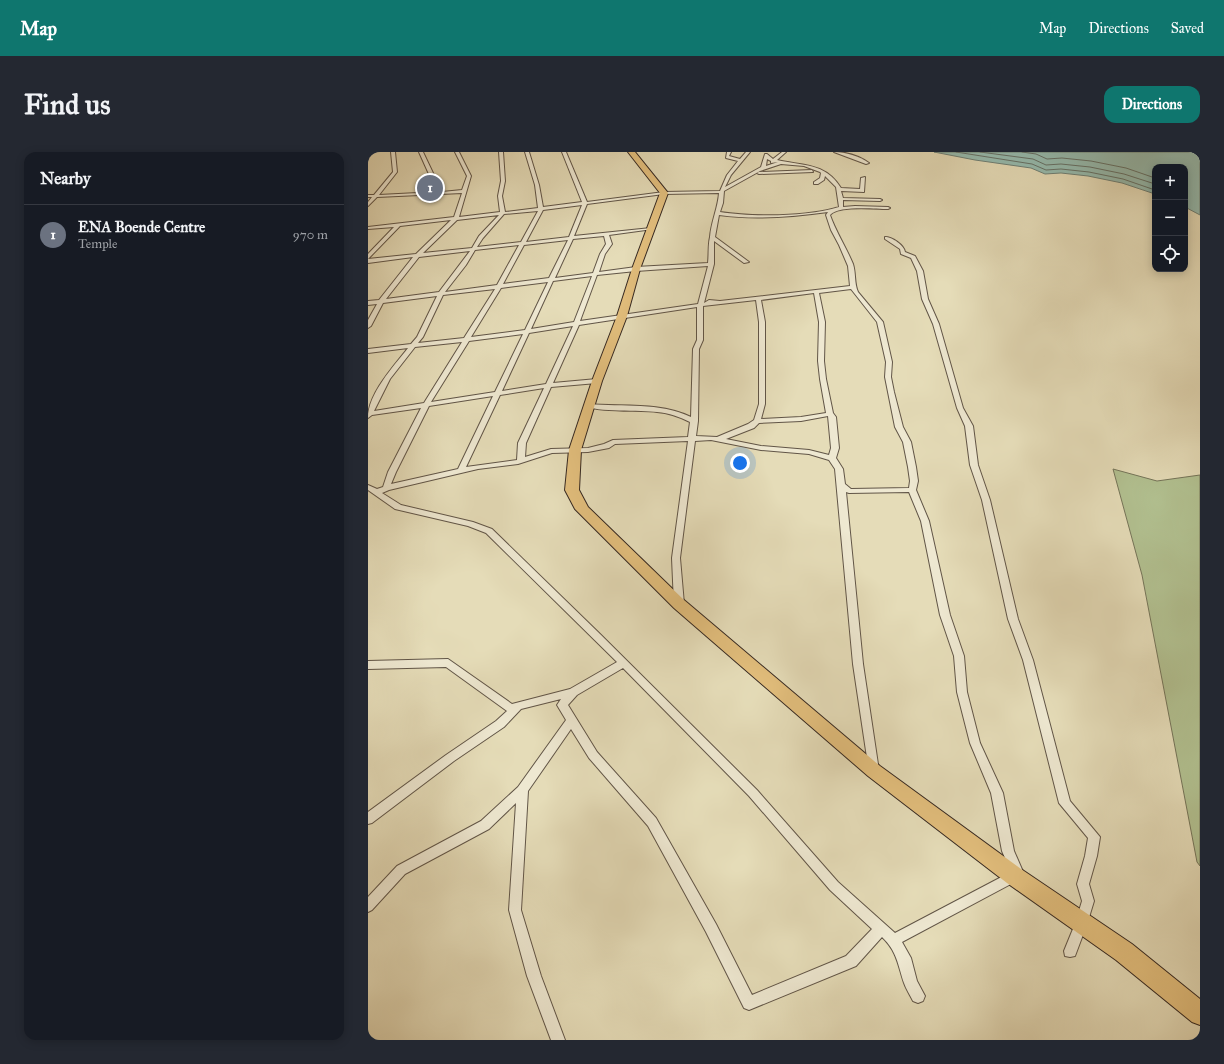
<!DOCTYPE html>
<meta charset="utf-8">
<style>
body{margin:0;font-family:"IM FELL Great Primer",serif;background:#242831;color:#f1f3f6}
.controls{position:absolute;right:12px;top:12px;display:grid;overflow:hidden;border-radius:8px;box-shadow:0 2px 10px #0003}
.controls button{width:36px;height:36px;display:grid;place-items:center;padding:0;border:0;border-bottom:1px solid #363941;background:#171b24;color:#f1f3f6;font:20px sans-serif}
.you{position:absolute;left:372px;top:311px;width:14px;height:14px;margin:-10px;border:3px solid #fff;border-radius:50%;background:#1a73e8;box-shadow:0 0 0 6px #1a73e833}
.badge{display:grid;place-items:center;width:26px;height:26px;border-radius:50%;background:#0f766e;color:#fff;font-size:13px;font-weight:700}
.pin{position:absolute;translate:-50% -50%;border:2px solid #fff;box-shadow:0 1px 4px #0006}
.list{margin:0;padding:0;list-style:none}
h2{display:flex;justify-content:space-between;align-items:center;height:52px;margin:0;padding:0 16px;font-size:17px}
h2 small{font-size:13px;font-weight:400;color:#9ea1a6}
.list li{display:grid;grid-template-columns:26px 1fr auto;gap:12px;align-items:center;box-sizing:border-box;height:60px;padding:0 16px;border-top:1px solid #363941}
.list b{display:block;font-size:15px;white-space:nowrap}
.list p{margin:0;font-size:13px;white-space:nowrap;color:#9ea1a6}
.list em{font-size:13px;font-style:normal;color:#9ea1a6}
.icon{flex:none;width:22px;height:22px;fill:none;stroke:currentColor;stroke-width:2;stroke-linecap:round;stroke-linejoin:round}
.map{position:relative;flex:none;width:832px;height:888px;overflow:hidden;border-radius:12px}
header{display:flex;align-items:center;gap:24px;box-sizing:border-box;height:56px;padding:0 20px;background:#0f766e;color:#fff}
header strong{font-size:19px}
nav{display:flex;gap:22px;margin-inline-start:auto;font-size:14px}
.intro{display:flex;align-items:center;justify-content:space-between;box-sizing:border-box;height:96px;padding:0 24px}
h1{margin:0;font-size:28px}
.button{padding:10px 18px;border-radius:12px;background:#0f766e;color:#fff;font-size:14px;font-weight:700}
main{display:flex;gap:24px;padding:0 24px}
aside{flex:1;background:#171b24;border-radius:12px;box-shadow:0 2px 10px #0003}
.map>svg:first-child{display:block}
</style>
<header>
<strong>Map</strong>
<nav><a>Map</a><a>Directions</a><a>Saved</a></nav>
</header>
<div class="intro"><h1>Find us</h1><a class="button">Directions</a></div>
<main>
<aside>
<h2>Nearby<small></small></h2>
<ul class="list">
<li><span class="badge" style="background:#6b7280">1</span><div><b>ENA Boende Centre</b><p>Temple</p></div><em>970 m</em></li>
</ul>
</aside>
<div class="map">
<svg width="832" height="888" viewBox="0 0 832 888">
<rect width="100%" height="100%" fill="#e5dcb8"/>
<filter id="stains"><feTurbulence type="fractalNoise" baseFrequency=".005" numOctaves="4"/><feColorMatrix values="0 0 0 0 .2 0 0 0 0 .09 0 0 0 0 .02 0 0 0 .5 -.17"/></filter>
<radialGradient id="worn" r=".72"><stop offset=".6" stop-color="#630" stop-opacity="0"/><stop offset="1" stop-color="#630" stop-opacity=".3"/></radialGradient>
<path fill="#b2c191" stroke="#747459" d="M745,317L789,329L832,323V714L829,710L774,423Z"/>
<path fill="#96bcb0" stroke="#6f8177" d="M566,0H832V63L817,55V15H787V42L754,31L720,24L693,21L677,22L663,16L607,8Z"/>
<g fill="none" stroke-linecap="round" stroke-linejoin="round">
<g stroke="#667268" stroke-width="1">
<path d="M588,0L664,12L678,18L693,17L721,20L755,27L787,38"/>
<path d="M612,0L665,7L678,13L693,12L722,15L756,22L787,32"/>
<path d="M654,0L668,2L679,7L694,6L723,9L758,16L787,26"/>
</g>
<g stroke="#615547" stroke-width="2">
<g id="minor">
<path d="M23,0H27L29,20L11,43L69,40L51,0H55L74,40L94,38L99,24L87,0H91L103,24L91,65L132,60L130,44L133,29L131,0H135L137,29L134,44L137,60L170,56L167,33L157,0H161L171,33L175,55L214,50L194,0H198L219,50L296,40L352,39L359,23L370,9L358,6L359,0H363L361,4L372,7L378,0H382L363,23L357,35L393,15L397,2H399L405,7L414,0H418L409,8C434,14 457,10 473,36L492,37L493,26L497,25L496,40L473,39L475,46L512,47L514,48L512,49L475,48V55L487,54L520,55L522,56L520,57C508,57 470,53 462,63C468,80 478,95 485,112C488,121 486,131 490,140L515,170L524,210L523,225L526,240L535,275L543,290L548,315L550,329L548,338L561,369L582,463L596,504L599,540L612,591L635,641L646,699L656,722L654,726L534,790L543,806L549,829L557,844L555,849L550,851L545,849C542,843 538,837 536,831C530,813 529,799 514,785L488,814L381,858L376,856L338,780L280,674L221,606L203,577L160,639L153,758L173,824L197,888H183L159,824L141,758L148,651L121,677L37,722L4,758L0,760V745L29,714L113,669L150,635L198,568L189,553L193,547L153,557L136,575L86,609L4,671L0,672V660L78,603L128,569L139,559L78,515L0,517V509L80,507L144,552L202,537L249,510L118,381L100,374L27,357L0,338V333L9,337L15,335L20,320L53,256L4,263L0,266C0,242 25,215 40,196L0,201V197L43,192L49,185L69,144L15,151L3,174L0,176V168L9,152L0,153V149L11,148L45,105L0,111V107L48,102L83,68L32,74L0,107V102L26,75L0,77V75L86,65L94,41L9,45L0,54V50L4,45H0V43H6L25,20ZM399,7L403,9V11L410,10L398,14ZM413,12L436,14L452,20L453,21L452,26L446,30V32H450L456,28L457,24L468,35L471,55C439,65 384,65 352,60L355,51L356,39L392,19ZM351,41C350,56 343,70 342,85C340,93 341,102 340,111L268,115L231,120L237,102L244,92L241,83L285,77L283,76L206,84L219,52L296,42ZM214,53L201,85L158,90L175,58ZM170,59L153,90L109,95L115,86L136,62ZM460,60L458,63L463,78L471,93L480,114L482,134L352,149L341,148L336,151L346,112V89L376,111L381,110L347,85L351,63C387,68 424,65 460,60ZM131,63L111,84L104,96L55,101L89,68ZM236,84L238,92L232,102L225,121L187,126L205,87ZM200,88L181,126L135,132L156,93ZM151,93L129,133L77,140L98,113L107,98ZM102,99L71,140L18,147L51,105ZM340,114L330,152L212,169L229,123L268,119ZM224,124L206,170L163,177L185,129ZM180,130L157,178L103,185L133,136ZM127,137L96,186L50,191L55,185L75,143ZM483,137L509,170L518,210L517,225L527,275L535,290L540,315L542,329L541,336L483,337L477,332L475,317L468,306L471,296L468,265L465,261L458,227L456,209L457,170L451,141ZM446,141L451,170L450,209L452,227L458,261L433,265L393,267L397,252V170L393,148ZM388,148L391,170V252L386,268L380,272L349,285L328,284L330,269L331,197L335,188V154ZM329,155V188L325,197L323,265C292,250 254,255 221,252L218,254C226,260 275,258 289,260C301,261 312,265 322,270L320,285L245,288L236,292L220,296L183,297L157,305L158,291L183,235L229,231L232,229L229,227L185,231L211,173ZM205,174L178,232L134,239L161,181ZM155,182L127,240L63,250L101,189ZM94,190L56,251L6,259L22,227L47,195ZM176,236L150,291L149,308L98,315L132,243ZM125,244L90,317L23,332L28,320L61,254ZM460,264L463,296L461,303L441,298L393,294L358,287L386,276L391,271L433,269ZM343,288L393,298L441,302L461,308L467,317L485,512L501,619L502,622L506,624L510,622L511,619L495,512L478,340L481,341L541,340L553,369L572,463L586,504L589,540L602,591L623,641L634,699L643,720L527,781L470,730L389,638L232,482L124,377L105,370L33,353L14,341L21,338L110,317L150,312L184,301L220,300L241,296L247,292L320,289L304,406L306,452L311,455L316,452L312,406L327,289ZM255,516L381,644L462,738L504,777L478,804L384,843L348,772L288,666L229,600L200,553L209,543Z"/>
<path d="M466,0C478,0 491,4 501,11L498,12Z"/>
<path d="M444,18L445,20L391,22L389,21L391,20Z"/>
<path d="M517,85C524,85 536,93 537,100L547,104L555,119L560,147L571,172L595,256L605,274L610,313L622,348L650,467L665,508L702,649L732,685L729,704L721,732L726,749L719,772L707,804L702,805L697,804L696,799L707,772L714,749L709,732L717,704L720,686L691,651L655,508L640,467L614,348L602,313L597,274L589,256L565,172L554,147L549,119L543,106L533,102L532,97L517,87Z"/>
</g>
</g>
<g stroke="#352821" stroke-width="2">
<path id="primary" d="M260,0H267L300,41L272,117L259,164L234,229L213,298L211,338L220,355L316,448L512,614L653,717L764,792L832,847V873L824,870L748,808L639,731L500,624L306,456L207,357L197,338L201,298L224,229L249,164L264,117L292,41Z"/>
</g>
<use href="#minor" fill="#eee8d1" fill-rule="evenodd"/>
<use href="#primary" fill="#e2be7c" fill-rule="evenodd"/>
</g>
<rect width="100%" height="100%" filter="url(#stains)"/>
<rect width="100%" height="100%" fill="url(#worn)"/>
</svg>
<div class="controls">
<button>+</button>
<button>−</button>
<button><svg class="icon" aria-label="locate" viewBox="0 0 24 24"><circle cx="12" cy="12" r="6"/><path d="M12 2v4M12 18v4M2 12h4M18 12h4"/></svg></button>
</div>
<div class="you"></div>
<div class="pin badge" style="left:62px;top:36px;background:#6b7280">1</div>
</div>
</main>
